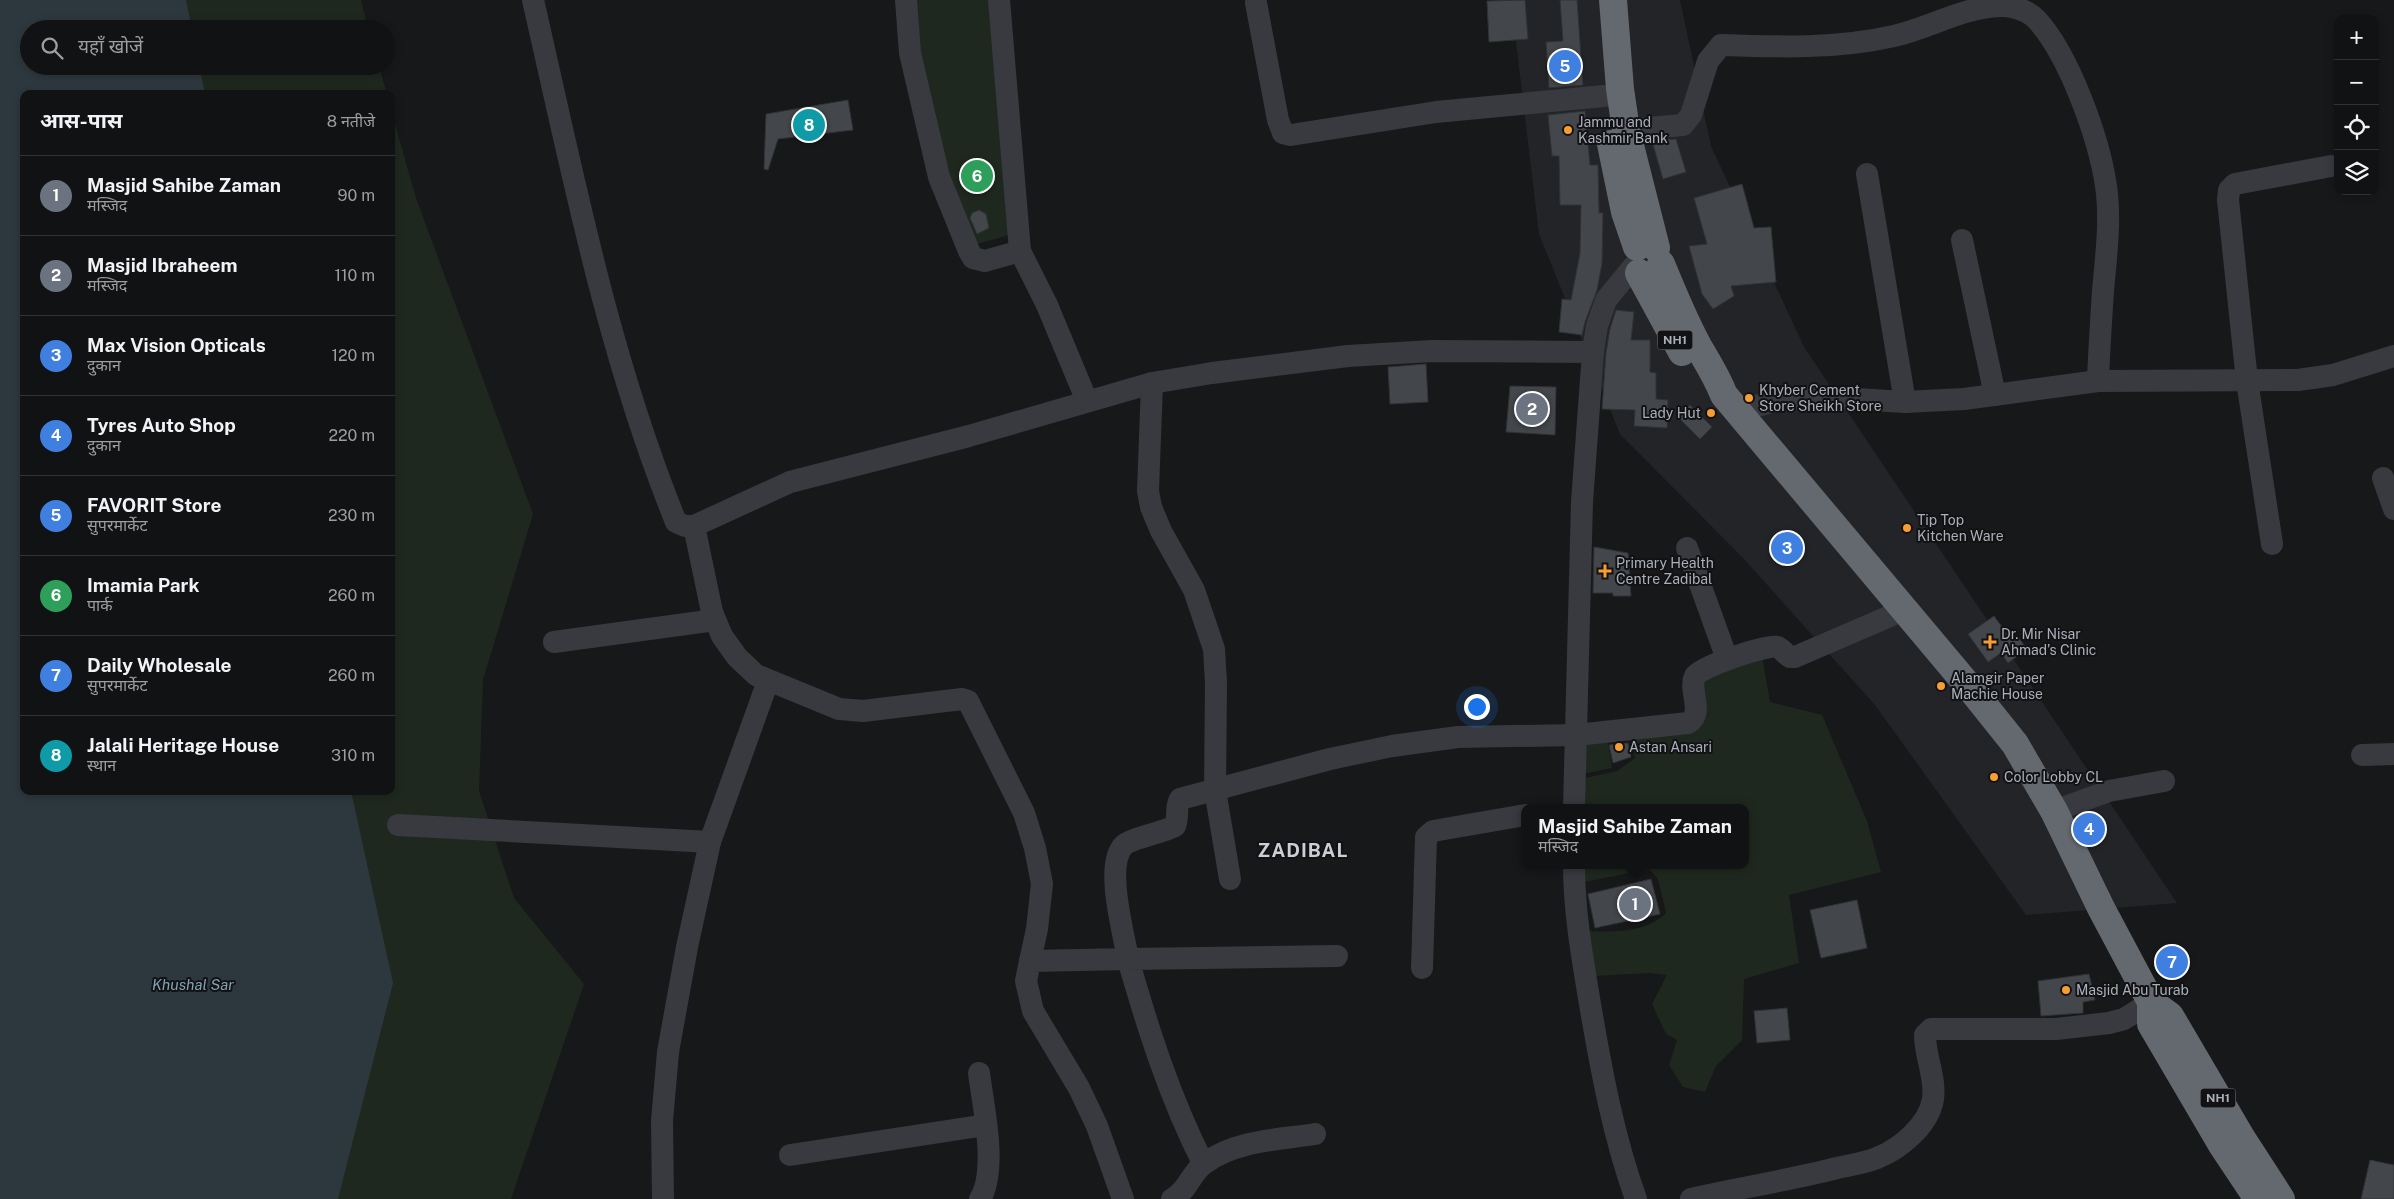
<!DOCTYPE html>
<html lang="hi">
<meta charset="utf-8">
<style>
body{margin:0;font-family:"Public Sans","Noto Sans Devanagari",sans-serif;background:#1a1b1c;color:#f1f3f6}
.controls{position:absolute;right:15px;top:15px;display:grid;overflow:hidden;border-radius:10px;box-shadow:0 2px 8px #0003}
.controls button{width:45px;height:45px;display:grid;place-items:center;padding:0;border:0;border-bottom:1px solid #303233;background:#111213;color:#f1f3f6;font:25px sans-serif}
.you{position:absolute;left:1476px;top:706px;width:18px;height:18px;margin:-12px;border:4px solid #fff;border-radius:50%;background:#1a73e8;box-shadow:0 0 0 8px #1a73e833}
.badge{display:grid;place-items:center;width:32px;height:32px;border-radius:50%;background:#2563eb;color:#fff;font-size:16px;font-weight:700}
.pin{position:absolute;translate:-50% -50%;border:2px solid #fff;box-shadow:0 1px 5px #0006}
.popup{position:absolute;left:1521px;top:804px;width:228px;height:65px;box-sizing:border-box;display:grid;place-content:center;border-radius:10px;background:#111213;filter:drop-shadow(0 1px 4px #0005);font-size:16px;white-space:nowrap;color:#9c9ea0}
.popup b{font-size:19px;color:#f1f3f6}
.popup::after{content:'';position:absolute;left:50%;top:100%;margin-left:-10px;border:10px solid transparent;border-top-color:#111213}
.list{margin:0;padding:0;list-style:none}
h2{display:flex;justify-content:space-between;align-items:center;height:65px;margin:0;padding:0 20px;font-size:21px}
h2 small{font-size:16px;font-weight:400;color:#9c9ea0}
.list li{display:grid;grid-template-columns:32px 1fr auto;gap:15px;align-items:center;box-sizing:border-box;height:80px;padding:0 20px;border-top:1px solid #303233}
.list b{display:block;font-size:19px;white-space:nowrap}
.list p{margin:0;font-size:16px;white-space:nowrap;color:#9c9ea0}
.list em{font-size:16px;font-style:normal;color:#9c9ea0}
.icon{flex:none;width:28px;height:28px;fill:none;stroke:currentColor;stroke-width:2;stroke-linecap:round;stroke-linejoin:round}
.map{position:relative;flex:none;width:2394px;height:1199px;overflow:hidden}
.search{position:absolute;background:#111213;box-shadow:0 2px 8px #0003;left:20px;top:20px;width:375px;height:55px;display:flex;align-items:center;gap:12px;box-sizing:border-box;padding:0 18px;border-radius:28px;color:#9c9ea0;font-size:19px}
.panel{position:absolute;background:#111213;box-shadow:0 2px 8px #0003;left:20px;top:90px;width:375px;height:705px;border-radius:10px}
.map>svg:first-child{display:block}
</style>
<div class="map">
<svg width="2394" height="1199" viewBox="0 0 2394 1199">
<rect width="100%" height="100%" fill="#171819"/>
<path fill="#232427" d="M1511,0H1680L1711,146L1804,347L2177,903L2026,915L1875,705L1744,559L1620,434L1539,234Z"/>
<g fill="#1f281f">
<path d="M0,0H361L368,29H29V66H379L387,94H24V791H391V110L416,198L533,514L483,680L479,791L514,898L584,984L511,1199H0Z"/>
<path d="M910,0H989L1009,235L974,245L930,117Z"/>
<path d="M1762,656L1770,702L1822,715L1867,821L1881,872L1789,895L1799,963L1744,979L1742,1040L1716,1066L1705,1092L1683,1087L1669,1065L1677,1040L1666,1034L1652,1004L1667,975L1650,973L1594,976L1586,931C1614,932 1646,933 1666,913L1658,879L1649,869L1580,883V865H1745V808H1580L1581,779L1617,771L1635,758L1631,734L1686,729L1702,675Z"/>
<path d="M1578,737L1607,738L1612,768L1578,775Z"/>
</g>
<path fill="#2d383e" d="M0,0H186L192,29H29V66H199L205,94H24V791H351L393,983L338,1199H0Z"/>
<g fill="#43464a" stroke="#313236">
<path d="M1525,0L1528,39L1489,42L1487,1Z"/>
<path d="M1560,0H1577L1583,85L1549,88L1546,42L1563,41Z"/>
<path d="M848,100L853,130L778,139L768,170L764,169L766,114Z"/>
<path d="M1585,111L1590,165H1598L1599,213H1603L1602,263L1597,290L1585,322L1582,335L1559,332L1562,299L1571,300L1580,253L1581,205H1560L1559,156H1552L1548,115Z"/>
<path d="M1676,139L1686,172L1663,179L1652,141Z"/>
<path d="M1742,184L1754,228L1771,227L1776,282L1731,286L1734,296L1713,309L1702,294L1689,246L1707,244L1694,198Z"/>
<path d="M979,210L986,214L989,228L977,234L970,218L972,213Z"/>
<path d="M1616,310L1634,312L1631,340H1650V372L1656,373V399L1668,400L1667,428L1634,426L1635,410L1602,409L1606,353L1610,329Z"/>
<path d="M1426,364L1428,402L1390,404L1388,367Z"/>
<path d="M1510,386L1556,387L1555,435L1506,432Z"/>
<path d="M1690,405L1712,427L1700,439L1678,417Z"/>
<path d="M1594,547L1628,553L1631,596H1613V593H1593Z"/>
<path d="M1994,616L2012,641L2018,637L2027,649L2008,663L2001,653L1988,662L1968,634Z"/>
<path d="M1628,743L1631,757L1613,763L1609,745Z"/>
<path d="M1651,879L1660,914L1595,928L1588,894Z"/>
<path d="M1857,900L1867,948L1821,958L1810,910Z"/>
<path d="M2089,974L2095,1000L2083,1002V1013L2041,1016L2038,981Z"/>
<path d="M1787,1008L1790,1040L1757,1043L1754,1011Z"/>
<path d="M2370,1160L2394,1165V1199H2361Z"/>
</g>
<g fill="none" stroke-linecap="round" stroke-linejoin="round">
<g stroke="#383a3f" stroke-width="22">
<path d="M533,0C573,175 608,355 676,522L685,526H694L790,482L969,436L1152,383L1212,373L1348,356L1432,351L1593,352"/>
<path d="M906,0L910,53L939,177L969,251L973,258L985,261L1020,251"/>
<path d="M999,0L1020,251L1047,305L1087,401"/>
<path d="M1256,3L1278,120L1283,133L1291,135L1436,112L1604,96"/>
<path d="M1626,130L1683,125L1691,115L1708,61L1721,45C1779,47 1837,49 1894,36C1930,28 1965,6 2003,6C2014,6 2029,11 2037,20C2069,55 2099,138 2106,186C2111,220 2106,257 2103,291C2101,321 2099,351 2098,381"/>
<path d="M1867,174L1905,402"/>
<path d="M1962,240L1995,395"/>
<path d="M1152,383L1148,491L1151,507L1161,531L1194,590L1214,649L1216,683L1215,790L1230,879"/>
<path d="M1737,411L1775,401L1795,398L1823,397L1905,402L1964,399L2098,381L2298,380L2333,375L2394,356"/>
<path d="M2383,478L2394,509"/>
<path d="M694,526L712,612L722,636L737,657L756,675L839,709L863,711L962,699L968,701L1024,813L1035,848L1042,884L1037,929L1030,961"/>
<path d="M2272,544L2247,381L2228,200L2229,190L2235,184L2331,166"/>
<path d="M1687,548L1727,659"/>
<path d="M554,642L715,620"/>
<path d="M2362,755L2394,754"/>
<path d="M1574,808L1582,502L1593,352L1597,326L1606,300L1633,267"/>
<path d="M2054,811L2109,791L2164,781"/>
<path d="M398,825L710,842"/>
<path d="M1574,865C1574,913 1583,962 1591,1010C1602,1074 1614,1138 1636,1199"/>
<path d="M1422,968L1426,837L1433,831L1525,815"/>
<path d="M979,1073C983,1106 998,1170 980,1199"/>
<path d="M790,1155L986,1125"/>
<path d="M1203,1163C1170,1098 1148,1029 1128,959L1337,956"/>
<path d="M663,1199L662,1121L668,1052L687,947L710,842L768,681"/>
<path d="M1123,1199L1097,1126L1079,1088L1033,1011L1026,981L1030,961L1128,959C1124,934 1104,864 1124,845C1132,838 1162,833 1175,826C1179,817 1175,807 1180,799L1330,759L1392,746L1458,737L1576,735L1688,723C1705,713 1688,691 1695,676C1700,667 1767,644 1778,647C1782,649 1785,654 1790,657H1795L1904,610"/>
<path d="M1172,1199C1188,1191 1191,1172 1205,1163C1237,1140 1278,1140 1315,1134"/>
<path d="M1691,1199C1740,1188 1789,1180 1837,1168C1850,1165 1865,1163 1877,1158C1900,1149 1929,1125 1933,1099C1936,1077 1925,1057 1925,1035L1931,1029H2056L2109,1023L2124,1019L2151,1002"/>
</g>
<g stroke="#646970" stroke-width="28">
<path d="M1613,0L1620,89L1626,130L1656,248"/>
<path d="M1611,144L1625,212L1637,247"/>
<path d="M1661,264C1672,291 1684,320 1698,346C1708,363 1717,377 1724,395L1971,689L2015,744L2054,811L2101,908L2151,1002L2170,1016L2241,1137L2281,1199"/>
<path d="M1639,273L1682,352"/>
<path d="M2151,1002V1024L2222,1145L2258,1199"/>
</g>
</g>
<g fill="#f79d31" stroke="#121214" stroke-width="2">
<circle cx="1568" cy="130" r="5"/>
<circle cx="1749" cy="398" r="5"/>
<circle cx="1711" cy="413" r="5"/>
<circle cx="1907" cy="528" r="5"/>
<path d="M1602.5 563.5h5v5h5v5h-5v5h-5v-5h-5v-5h5z"/>
<path d="M1987.5 634.5h5v5h5v5h-5v5h-5v-5h-5v-5h5z"/>
<circle cx="1941" cy="686" r="5"/>
<circle cx="1619" cy="747" r="5"/>
<circle cx="1994" cy="777" r="5"/>
<circle cx="2066" cy="990" r="5"/>
</g>
<g text-anchor="middle" stroke-width="4" stroke-linejoin="round" paint-order="stroke">
<g fill="#121214" stroke="#7c8188" stroke-width="1">
<rect x="1657.5" y="330.5" width="35" height="19" rx="4"/>
<rect x="2200.5" y="1088.5" width="35" height="19" rx="4"/>
</g>
<g font-size="12" font-weight="bold" fill="#a9b0ba">
<text x="1675" y="344">NH1</text>
<text x="2218" y="1102">NH1</text>
</g>
<g font-size="14" fill="#a9b0ba" stroke="#121214" text-anchor="start">
<text x="1578" y="127">Jammu and<tspan x="1578" dy="16">Kashmir Bank</tspan></text>
<text x="1759" y="395">Khyber Cement<tspan x="1759" dy="16">Store Sheikh Store</tspan></text>
<text x="1701" y="418" text-anchor="end">Lady Hut</text>
<text x="1917" y="525">Tip Top<tspan x="1917" dy="16">Kitchen Ware</tspan></text>
<text x="1616" y="568">Primary Health<tspan x="1616" dy="16">Centre Zadibal</tspan></text>
<text x="2001" y="639">Dr. Mir Nisar<tspan x="2001" dy="16">Ahmad's Clinic</tspan></text>
<text x="1951" y="683">Alamgir Paper<tspan x="1951" dy="16">Machie House</tspan></text>
<text x="1629" y="752">Astan Ansari</text>
<text x="2004" y="782">Color Lobby CL</text>
<text x="2076" y="995">Masjid Abu Turab</text>
</g>
<g font-size="15" font-style="italic" fill="#7fa3b5" stroke="#121214">
<text x="193" y="990">Khushal Sar</text>
</g>
<g font-size="19" font-weight="bold" letter-spacing="1" fill="#cacfd6" stroke="#121214">
<text x="1303" y="857">ZADIBAL</text>
</g>
</g>
</svg>
<div class="controls">
<button>+</button>
<button>−</button>
<button><svg class="icon" aria-label="locate" viewBox="0 0 24 24"><circle cx="12" cy="12" r="6"/><path d="M12 2v4M12 18v4M2 12h4M18 12h4"/></svg></button>
<button><svg class="icon" aria-label="layers" viewBox="0 0 24 24"><path d="M12 4l9 5-9 5-9-5zM3 14l9 5 9-5"/></svg></button>
</div>
<div class="you"></div>
<div class="pin badge" style="left:1635px;top:904px;background:#6b7280">1</div>
<div class="popup"><b>Masjid Sahibe Zaman</b>मस्जिद</div>
<div class="pin badge" style="left:1532px;top:409px;background:#6b7280">2</div>
<div class="pin badge" style="left:1787px;top:548px;background:#3f7fe0">3</div>
<div class="pin badge" style="left:2089px;top:829px;background:#3f7fe0">4</div>
<div class="pin badge" style="left:1565px;top:66px;background:#3f7fe0">5</div>
<div class="pin badge" style="left:977px;top:176px;background:#2e9e5b">6</div>
<div class="pin badge" style="left:2172px;top:962px;background:#3f7fe0">7</div>
<div class="pin badge" style="left:809px;top:125px;background:#0f9aa8">8</div>
<div class="search"><svg class="icon" aria-label="search" viewBox="0 0 24 24"><circle cx="10" cy="10" r="6"/><path d="M15 15l6 6"/></svg>यहाँ खोजें</div>
<section class="panel">
<h2>आस-पास<small>8 नतीजे</small></h2>
<ul class="list">
<li><span class="badge" style="background:#6b7280">1</span><div><b>Masjid Sahibe Zaman</b><p>मस्जिद</p></div><em>90 m</em></li>
<li><span class="badge" style="background:#6b7280">2</span><div><b>Masjid Ibraheem</b><p>मस्जिद</p></div><em>110 m</em></li>
<li><span class="badge" style="background:#3f7fe0">3</span><div><b>Max Vision Opticals</b><p>दुकान</p></div><em>120 m</em></li>
<li><span class="badge" style="background:#3f7fe0">4</span><div><b>Tyres Auto Shop</b><p>दुकान</p></div><em>220 m</em></li>
<li><span class="badge" style="background:#3f7fe0">5</span><div><b>FAVORIT Store</b><p>सुपरमार्केट</p></div><em>230 m</em></li>
<li><span class="badge" style="background:#2e9e5b">6</span><div><b>Imamia Park</b><p>पार्क</p></div><em>260 m</em></li>
<li><span class="badge" style="background:#3f7fe0">7</span><div><b>Daily Wholesale</b><p>सुपरमार्केट</p></div><em>260 m</em></li>
<li><span class="badge" style="background:#0f9aa8">8</span><div><b>Jalali Heritage House</b><p>स्थान</p></div><em>310 m</em></li>
</ul>
</section>
</div>
